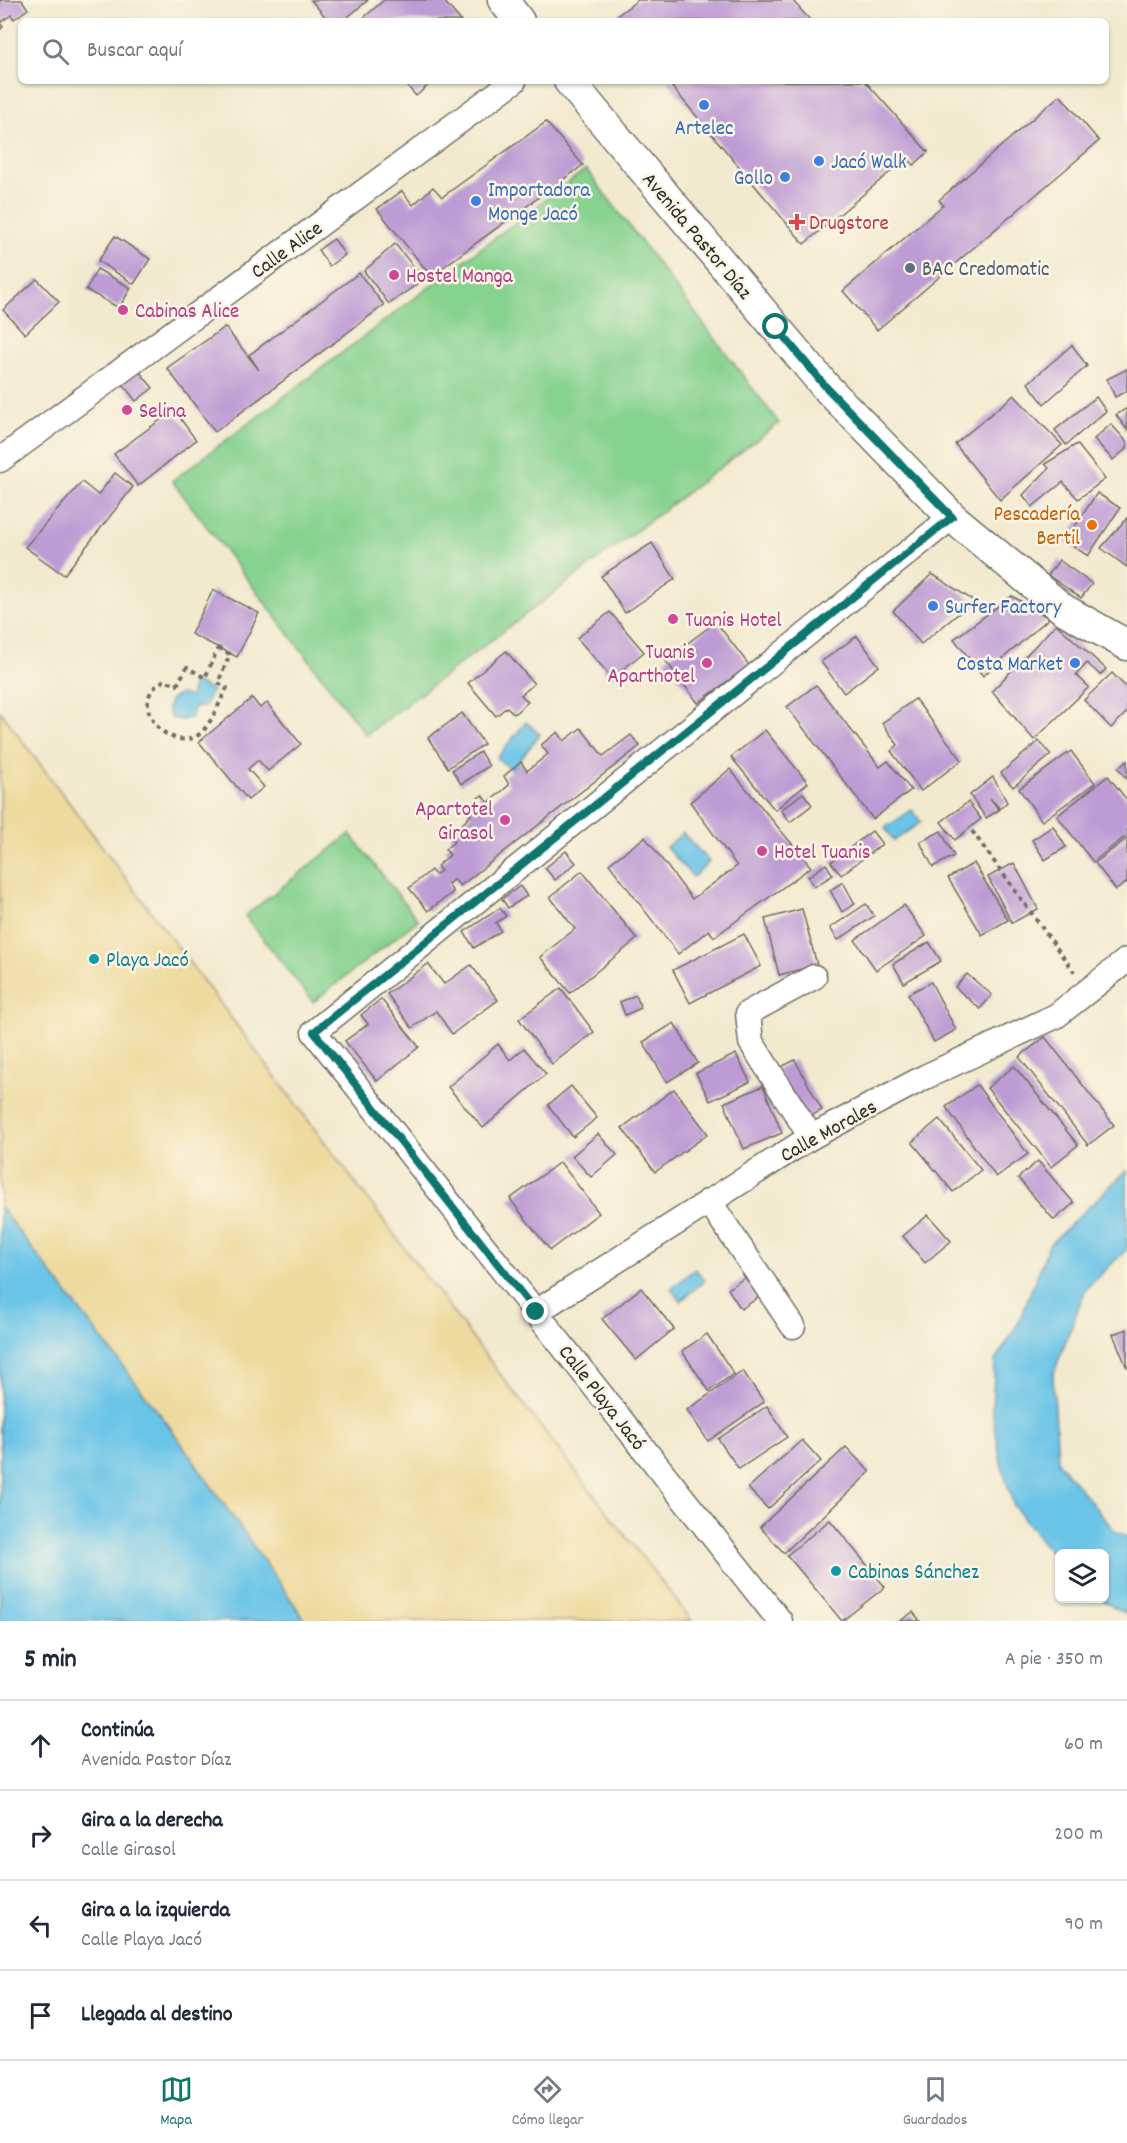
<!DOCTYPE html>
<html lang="es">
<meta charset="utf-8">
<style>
body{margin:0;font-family:Dekko,sans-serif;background:#f6f6f7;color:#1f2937}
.controls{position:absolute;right:18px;bottom:18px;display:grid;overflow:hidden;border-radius:9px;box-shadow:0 2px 4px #0004}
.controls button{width:54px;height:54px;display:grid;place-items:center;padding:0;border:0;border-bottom:2px solid #e0e1e3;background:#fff;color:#1f2937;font:30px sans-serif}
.stop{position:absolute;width:18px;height:18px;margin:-14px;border:4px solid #0f766e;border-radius:50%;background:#fff}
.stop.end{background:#0f766e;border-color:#fff;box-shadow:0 2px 6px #0008}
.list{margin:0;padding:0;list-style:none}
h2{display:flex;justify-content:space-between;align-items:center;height:78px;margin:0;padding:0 24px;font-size:26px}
h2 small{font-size:20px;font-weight:400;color:#747a83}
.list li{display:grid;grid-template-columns:39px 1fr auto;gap:18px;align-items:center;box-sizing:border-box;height:90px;padding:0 24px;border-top:2px solid #e0e1e3}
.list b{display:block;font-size:22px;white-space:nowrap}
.list p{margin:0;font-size:20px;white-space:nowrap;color:#747a83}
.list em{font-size:20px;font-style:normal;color:#747a83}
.icon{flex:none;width:33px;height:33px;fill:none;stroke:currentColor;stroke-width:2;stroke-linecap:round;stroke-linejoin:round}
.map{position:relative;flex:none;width:1127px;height:1621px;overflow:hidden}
.search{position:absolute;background:#fff;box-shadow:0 2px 4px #0004;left:18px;right:18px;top:18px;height:66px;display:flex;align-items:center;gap:15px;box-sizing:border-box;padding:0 21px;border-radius:9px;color:#747a83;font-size:22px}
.sheet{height:438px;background:#fff}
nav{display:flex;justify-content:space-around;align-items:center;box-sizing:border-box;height:84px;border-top:2px solid #e0e1e3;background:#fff;font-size:16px;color:#747a83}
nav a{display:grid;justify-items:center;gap:3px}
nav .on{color:#0f766e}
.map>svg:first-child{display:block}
</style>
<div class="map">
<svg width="1127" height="1621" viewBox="0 0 1127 1621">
<rect width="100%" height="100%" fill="#fcf5e5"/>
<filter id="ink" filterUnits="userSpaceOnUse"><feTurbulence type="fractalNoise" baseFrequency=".0167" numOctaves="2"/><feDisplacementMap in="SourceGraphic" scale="12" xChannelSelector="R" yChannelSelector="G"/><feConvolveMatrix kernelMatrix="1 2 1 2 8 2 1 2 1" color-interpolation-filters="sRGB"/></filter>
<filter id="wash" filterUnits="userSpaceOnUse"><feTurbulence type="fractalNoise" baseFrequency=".008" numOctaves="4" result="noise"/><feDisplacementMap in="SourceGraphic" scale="24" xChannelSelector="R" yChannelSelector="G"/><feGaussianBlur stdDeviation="1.35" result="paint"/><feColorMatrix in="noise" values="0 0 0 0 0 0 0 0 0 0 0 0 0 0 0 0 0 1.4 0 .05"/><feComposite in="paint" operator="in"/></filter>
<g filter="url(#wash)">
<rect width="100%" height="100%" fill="#f2eacf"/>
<g fill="#86d290" stroke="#587e5e" stroke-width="1.5">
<path d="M586,169L779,423L366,735L172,481Z"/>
<path d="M350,834L418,920L313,1002L245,916Z"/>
</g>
<path fill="#eeda9e" stroke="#8c8264" stroke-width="1.5" d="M0,711L482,1351L692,1621H306L169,1426L0,1207Z"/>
<g fill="#6ac4e8" stroke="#4a788a" stroke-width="1.5">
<path d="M194,682L212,690L204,707H194L192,717L182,720L171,718L168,709L170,700L180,694L190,697Z"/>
<path d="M526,722L540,734L512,770L497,758Z"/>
<path d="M912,810L921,822L894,841L885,828Z"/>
<path d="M683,833L709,862L693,877L666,847Z"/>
<path d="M1127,1170V1249L1085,1290L1053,1375L1058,1462L1114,1530L1127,1537V1614L1100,1599L1104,1598V1554H1060L1059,1563L1014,1506L1001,1463L992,1409L995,1361L1018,1324L1049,1245Z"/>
<path d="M0,1207L169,1426L306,1621H0Z"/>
<path d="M695,1269L705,1280L681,1301L671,1289Z"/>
</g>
<g id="blocks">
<g fill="#bd9bd4">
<path d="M0,0H22L28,9L14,19L11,15L0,23L3,27L0,30Z"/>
<path d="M311,0H368L343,21H329Z"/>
<path d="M384,0H443L461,21H360Z"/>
<path d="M638,0H792L811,21H616L614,18Z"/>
<path d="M403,81H433L416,96Z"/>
<path d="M667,81H865L928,152L914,165L907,158L804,244Z"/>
<path d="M1060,95L1099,141L877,330L843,291L943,205L939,200Z"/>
<path d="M546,122L583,165L431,276L377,209L402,191L413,205L433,187L442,197Z"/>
<path d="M115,236L150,259L134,284L98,261Z"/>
<path d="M334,239L345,255L329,266L318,250Z"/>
<path d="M395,244L424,279L389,304L364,271Z"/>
<path d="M97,269L131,288L119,308L86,290Z"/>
<path d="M359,273L384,305L215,432L167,368L225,327L259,370L249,355Z"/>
<path d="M37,279L59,302L25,334L3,310Z"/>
<path d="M1072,345L1087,366L1044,404L1028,383Z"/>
<path d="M1127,369V391L1115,397L1107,379Z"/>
<path d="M138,370L153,388L136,401L122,383Z"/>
<path d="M1014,395L1062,445L1000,500L955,444Z"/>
<path d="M1096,397L1106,411L1066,445L1055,430Z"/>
<path d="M1127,408V430L1116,415Z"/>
<path d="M174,410L196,440L138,486L114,454Z"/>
<path d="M1111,424L1127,442V448L1113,460L1094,439Z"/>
<path d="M1077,444L1105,479L1078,499L1063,482L1032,507L1023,495L1049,468L1045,464Z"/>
<path d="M115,473L133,487L64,575L25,547L82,482L98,495Z"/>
<path d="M1097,493L1120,508L1088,556L1065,541Z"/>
<path d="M1127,518V567L1101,548Z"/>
<path d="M652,543L675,579L625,613L601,576Z"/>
<path d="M1059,560L1092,584L1081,598L1048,575Z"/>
<path d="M932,574L974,601L921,644L893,611Z"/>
<path d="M213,590L259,613L237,657L191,634Z"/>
<path d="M1012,596L1049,618L983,676L954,639Z"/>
<path d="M610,612L644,652L612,678L577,638Z"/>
<path d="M716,622L749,665L698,703L665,660Z"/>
<path d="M1056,624L1106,669L1100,675L1087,663L1076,675L1089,687L1034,740L992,691Z"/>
<path d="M857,636L879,666L844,693L821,662Z"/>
<path d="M506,651L534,684L521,695L528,702L514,714L507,707L496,716L468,683Z"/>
<path d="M1112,673L1127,688V712L1111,728L1084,700Z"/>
<path d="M816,685L880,767L888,761L911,790L873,819L787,707Z"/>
<path d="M252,698L260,708L267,703L301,744L268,771L258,760L248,769L264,787L248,800L199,742Z"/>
<path d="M915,699L962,760L921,791L891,751L898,745L882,723Z"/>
<path d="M462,713L484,744L448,768L428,738Z"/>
<path d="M581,728L603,756L631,735L640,746L460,886L454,879L448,884L453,892L428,911L409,888L431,870L435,875L441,871L437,866L450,855L445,849L454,842L450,837L471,815L465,808L482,795L488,803L509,785L504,776L521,762L527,771L548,754L541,745L558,732L564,741Z"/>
<path d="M765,730L808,783L775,810L731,757Z"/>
<path d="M1039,741L1051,755L1013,787L1001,773Z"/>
<path d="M1071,751L1095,783L1042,821L1019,789Z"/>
<path d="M480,752L489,766L461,784L452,770Z"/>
<path d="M1127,761V779L1118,768Z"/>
<path d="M730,769L811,867L714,937L709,930L678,954L609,864L645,837L692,899L737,866L690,802Z"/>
<path d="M1108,776L1127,800V835L1093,862L1057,816Z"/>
<path d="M993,777L1007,802L1000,809L990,798L999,810L986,818L970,795Z"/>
<path d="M803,793L812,805L790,822L781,810Z"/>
<path d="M968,802L981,819L955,840L941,822Z"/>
<path d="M1053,826L1066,847L1045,860L1032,840Z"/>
<path d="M872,831L882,844L841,875L831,862Z"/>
<path d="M941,831L954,856L933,867L920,842Z"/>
<path d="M1127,838V882L1116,890L1095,863Z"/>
<path d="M566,851L576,863L555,880L545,868Z"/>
<path d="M974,863L1008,920L982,935L948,878Z"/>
<path d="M1014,863L1038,909L1012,923L988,877Z"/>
<path d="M826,864L833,875L814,887L808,877Z"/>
<path d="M582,871L637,939L570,993L540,957L575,929L550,897Z"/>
<path d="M843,882L855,904L842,912L830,890Z"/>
<path d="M520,886L527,896L508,908L502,899Z"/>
<path d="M866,904L874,916L838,940L830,928Z"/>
<path d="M904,905L926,936L876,970L855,940Z"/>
<path d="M500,908L506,916L496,923L501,931L474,948L464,932Z"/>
<path d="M802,909L817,965L779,975L765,919Z"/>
<path d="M744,934L761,966L690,1003L673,970Z"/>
<path d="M929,942L941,961L904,983L893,964Z"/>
<path d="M428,964L444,984L471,965L498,1000L452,1034L436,1011L412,1028L387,994Z"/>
<path d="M967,974L992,995L980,1009L955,987Z"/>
<path d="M931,982L956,1030L934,1042L908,994Z"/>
<path d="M561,988L594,1032L552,1064L519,1019Z"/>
<path d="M636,995L641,1008L625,1015L620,1002Z"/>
<path d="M381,999L419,1047L377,1081L345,1041L368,1024L361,1015Z"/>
<path d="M674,1023L698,1063L667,1082L643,1042Z"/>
<path d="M1045,1037L1114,1125L1088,1145L1019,1057Z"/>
<path d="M498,1044L510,1060L524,1048L546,1074L483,1128L448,1087Z"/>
<path d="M736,1054L750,1082L710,1101L696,1073Z"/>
<path d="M795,1060L822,1110L804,1120L777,1069Z"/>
<path d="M1014,1066L1078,1145L1051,1167L987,1088Z"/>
<path d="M977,1085L1028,1154L996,1177L946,1107Z"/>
<path d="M571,1086L597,1118L573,1137L548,1105Z"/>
<path d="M763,1086L782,1133L744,1149L724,1103Z"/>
<path d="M674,1089L708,1134L655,1172L622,1128Z"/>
<path d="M939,1119L981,1170L953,1192L912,1142Z"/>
<path d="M598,1134L617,1155L591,1177L572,1156Z"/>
<path d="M1038,1161L1074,1203L1054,1220L1018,1178Z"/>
<path d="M560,1162L599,1213L550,1250L510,1199Z"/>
<path d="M928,1215L951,1241L925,1263L903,1236Z"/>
<path d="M746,1277L759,1297L741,1309L728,1289Z"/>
<path d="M641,1288L674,1329L636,1360L602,1319Z"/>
<path d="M1127,1329V1368L1113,1334Z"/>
<path d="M707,1334L734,1374L709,1391L682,1351Z"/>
<path d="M743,1371L764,1402L708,1441L687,1410Z"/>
<path d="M767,1406L787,1437L739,1469L718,1439Z"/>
<path d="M802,1440L821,1461L768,1509L748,1488Z"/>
<path d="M846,1447L870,1472L784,1553L760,1527Z"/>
<path d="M830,1520L885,1587L842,1621L787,1555Z"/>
<path d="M913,1612L920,1621H900Z"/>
</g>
</g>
</g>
<g filter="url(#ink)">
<use href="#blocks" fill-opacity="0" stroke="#716e64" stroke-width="1.5"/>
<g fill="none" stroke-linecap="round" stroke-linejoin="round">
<g stroke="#716e64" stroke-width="27">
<g id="minor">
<path d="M0,460L514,81"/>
<path d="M811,1137L751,1042L748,1013L814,977"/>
<path d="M709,1201L793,1326"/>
<path d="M536,1312L811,1137L925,1077L1056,1016L1127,960"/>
<path d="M780,1621L314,1032L952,517"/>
</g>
</g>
<g stroke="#716e64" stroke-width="33">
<g id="tertiary">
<path d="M503,0L519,21"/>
<path d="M569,81L825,386L952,517L1063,609L1127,645"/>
</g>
</g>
<g stroke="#716e64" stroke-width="4" stroke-dasharray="4.5 4.5" stroke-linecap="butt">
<path d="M218,648L230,654L218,683L227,688C219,702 209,732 193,738C167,747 135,712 153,689C156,686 161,683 164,680L177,685L187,667L205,678Z"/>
<path d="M972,831L1074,972"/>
</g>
<use href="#minor" stroke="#fff" stroke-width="24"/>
<use href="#tertiary" stroke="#fff" stroke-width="30"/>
</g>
</g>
<g fill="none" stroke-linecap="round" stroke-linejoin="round" filter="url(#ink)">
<path stroke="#0f766e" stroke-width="8" d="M536,1312L314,1032L952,517L825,386L776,327"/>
</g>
<g fill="#3f7fe0" stroke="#fcf5e5" stroke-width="2">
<circle cx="704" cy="105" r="6"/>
<circle cx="819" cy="161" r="6"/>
<circle cx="785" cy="177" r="6"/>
<circle cx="476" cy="201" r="6"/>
<circle cx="933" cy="606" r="6"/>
<circle cx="1075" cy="663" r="6"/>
</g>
<path fill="#e0444e" stroke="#fcf5e5" stroke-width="2" d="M794 213h6v6h6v6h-6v6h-6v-6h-6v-6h6z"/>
<circle fill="#5c6f8a" stroke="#fcf5e5" stroke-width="2" cx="910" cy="268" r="6"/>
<g fill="#d1479c" stroke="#fcf5e5" stroke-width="2">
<circle cx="394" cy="275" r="6"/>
<circle cx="123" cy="310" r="6"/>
<circle cx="127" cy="410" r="6"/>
<circle cx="673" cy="619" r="6"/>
<circle cx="707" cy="663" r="6"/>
<circle cx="505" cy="820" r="6"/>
<circle cx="762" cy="851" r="6"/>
</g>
<circle fill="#e8710a" stroke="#fcf5e5" stroke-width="2" cx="1092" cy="525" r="6"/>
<g fill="#0f9aa8" stroke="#fcf5e5" stroke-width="2">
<circle cx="94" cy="959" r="6"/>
<circle cx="836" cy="1571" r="6"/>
</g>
<g text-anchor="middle" stroke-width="5" stroke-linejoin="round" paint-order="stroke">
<g font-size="21" fill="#366cbe" stroke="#fcf5e5" text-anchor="start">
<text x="704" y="134" text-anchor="middle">Artelec</text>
<text x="831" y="168">Jacó Walk</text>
<text x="773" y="184" text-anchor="end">Gollo</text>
<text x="488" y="196">Importadora<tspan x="488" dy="24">Monge Jacó</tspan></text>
<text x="945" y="613">Surfer Factory</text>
<text x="1063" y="670" text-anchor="end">Costa Market</text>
</g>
<g font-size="21" fill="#be3a42" stroke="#fcf5e5" text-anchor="start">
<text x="809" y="229">Drugstore</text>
</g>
<g font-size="21" fill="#2b2b2b" stroke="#fcf5e5">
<text transform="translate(698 235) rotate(50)" y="7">Avenida Pastor Díaz</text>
<text transform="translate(286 249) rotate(-36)" y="7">Calle Alice</text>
<text transform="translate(828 1130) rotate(-29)" y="7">Calle Morales</text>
<text transform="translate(603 1397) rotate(52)" y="7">Calle Playa Jacó</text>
</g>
<g font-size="21" fill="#4e5e75" stroke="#fcf5e5" text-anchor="start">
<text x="922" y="275">BAC Credomatic</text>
</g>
<g font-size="21" fill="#b23c85" stroke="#fcf5e5" text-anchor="start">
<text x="406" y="282">Hostel Manga</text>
<text x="135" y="317">Cabinas Alice</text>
<text x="139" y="417">Selina</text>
<text x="685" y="626">Tuanis Hotel</text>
<text x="695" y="658" text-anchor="end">Tuanis<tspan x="695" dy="24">Aparthotel</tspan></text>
<text x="493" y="815" text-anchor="end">Apartotel<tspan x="493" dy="24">Girasol</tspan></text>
<text x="774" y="858">Hotel Tuanis</text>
</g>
<g font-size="21" fill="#c56008" stroke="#fcf5e5" text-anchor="end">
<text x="1080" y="520">Pescadería<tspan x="1080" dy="24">Bertil</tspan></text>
</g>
<g font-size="21" fill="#0d838f" stroke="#fcf5e5" text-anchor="start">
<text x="106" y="966">Playa Jacó</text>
<text x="848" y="1578">Cabinas Sánchez</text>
</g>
</g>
</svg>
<div class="controls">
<button><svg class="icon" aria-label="layers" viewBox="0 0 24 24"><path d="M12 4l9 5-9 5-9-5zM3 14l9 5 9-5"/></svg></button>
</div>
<div class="stop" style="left:776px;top:327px"></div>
<div class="stop end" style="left:536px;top:1312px"></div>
<div class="search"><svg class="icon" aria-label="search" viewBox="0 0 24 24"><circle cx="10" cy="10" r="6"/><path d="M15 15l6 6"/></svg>Buscar aquí</div>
</div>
<section class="sheet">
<h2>5 min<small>A pie · 350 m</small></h2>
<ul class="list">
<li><svg class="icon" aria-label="ahead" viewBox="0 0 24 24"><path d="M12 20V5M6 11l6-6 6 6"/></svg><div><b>Continúa</b><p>Avenida Pastor Díaz</p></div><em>60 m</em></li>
<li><svg class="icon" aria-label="right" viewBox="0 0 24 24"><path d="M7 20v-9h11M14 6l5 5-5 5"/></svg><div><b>Gira a la derecha</b><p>Calle Girasol</p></div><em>200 m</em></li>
<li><svg class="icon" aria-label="left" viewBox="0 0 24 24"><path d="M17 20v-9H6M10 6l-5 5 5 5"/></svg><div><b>Gira a la izquierda</b><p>Calle Playa Jacó</p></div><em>90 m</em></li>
<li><svg class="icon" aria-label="arrive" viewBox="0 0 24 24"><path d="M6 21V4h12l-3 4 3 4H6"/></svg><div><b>Llegada al destino</b></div></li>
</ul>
</section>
<nav>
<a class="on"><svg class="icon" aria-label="map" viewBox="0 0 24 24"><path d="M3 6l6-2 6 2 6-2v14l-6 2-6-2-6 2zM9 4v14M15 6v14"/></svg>Mapa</a>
<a><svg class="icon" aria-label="directions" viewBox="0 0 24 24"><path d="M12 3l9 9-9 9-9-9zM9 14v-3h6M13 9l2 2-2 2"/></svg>Cómo llegar</a>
<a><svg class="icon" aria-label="saved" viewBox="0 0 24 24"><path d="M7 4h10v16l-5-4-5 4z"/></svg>Guardados</a>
</nav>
